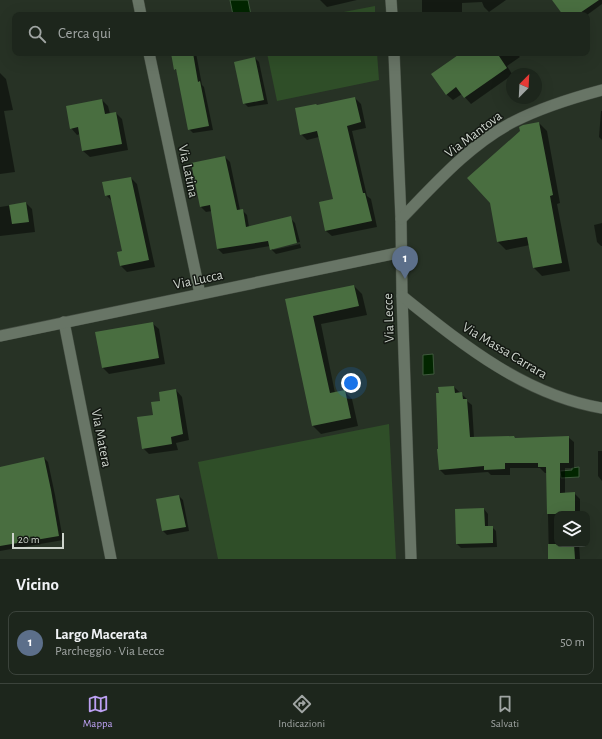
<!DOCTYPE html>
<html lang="it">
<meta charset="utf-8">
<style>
body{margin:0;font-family:"Alegreya Sans",sans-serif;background:#2a3229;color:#f1f3f6}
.controls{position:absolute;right:12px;bottom:12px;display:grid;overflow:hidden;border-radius:8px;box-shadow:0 4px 16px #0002}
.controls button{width:36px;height:36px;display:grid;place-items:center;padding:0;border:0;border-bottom:1px solid #3b433b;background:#1d261c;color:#f1f3f6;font:20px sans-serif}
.compass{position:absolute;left:506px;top:68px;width:36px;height:36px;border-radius:50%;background:#1d261c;box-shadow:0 4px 16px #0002;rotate:24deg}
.scale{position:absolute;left:12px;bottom:10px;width:52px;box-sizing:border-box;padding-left:4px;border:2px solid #cdd4cc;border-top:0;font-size:11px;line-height:14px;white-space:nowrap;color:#cdd4cc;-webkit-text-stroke:3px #131812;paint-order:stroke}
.you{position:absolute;left:351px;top:383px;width:14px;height:14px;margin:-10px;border:3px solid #fff;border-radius:50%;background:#1a73e8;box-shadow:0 0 0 6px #1a73e833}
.badge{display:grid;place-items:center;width:26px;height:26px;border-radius:50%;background:#bca0f2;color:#fff;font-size:13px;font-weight:700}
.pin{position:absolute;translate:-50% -33px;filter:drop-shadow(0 1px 2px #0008)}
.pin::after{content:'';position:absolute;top:21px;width:14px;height:12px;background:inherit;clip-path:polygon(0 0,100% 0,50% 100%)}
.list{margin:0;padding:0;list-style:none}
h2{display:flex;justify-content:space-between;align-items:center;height:52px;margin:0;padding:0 16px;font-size:17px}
h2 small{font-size:13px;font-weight:400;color:#a0a5a3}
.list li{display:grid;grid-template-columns:26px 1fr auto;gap:12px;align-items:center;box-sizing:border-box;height:64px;margin:0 8px 8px;padding:0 8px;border:1px solid #3b433b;border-radius:8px}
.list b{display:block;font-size:15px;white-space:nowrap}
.list p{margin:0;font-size:13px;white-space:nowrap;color:#a0a5a3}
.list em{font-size:13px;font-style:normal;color:#a0a5a3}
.icon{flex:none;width:22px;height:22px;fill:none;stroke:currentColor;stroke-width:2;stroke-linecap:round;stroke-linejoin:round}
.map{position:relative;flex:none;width:602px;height:559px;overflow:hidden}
.search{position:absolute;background:#1d261c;box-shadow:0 4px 16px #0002;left:12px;right:12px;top:12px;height:44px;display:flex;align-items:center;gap:10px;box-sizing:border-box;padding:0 14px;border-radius:8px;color:#a0a5a3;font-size:15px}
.sheet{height:124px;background:#1d261c}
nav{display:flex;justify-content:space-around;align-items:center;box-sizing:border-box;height:56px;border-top:1px solid #3b433b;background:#1d261c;font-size:11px;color:#a0a5a3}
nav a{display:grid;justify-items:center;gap:2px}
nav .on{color:#bca0f2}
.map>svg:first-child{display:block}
</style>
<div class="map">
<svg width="602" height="559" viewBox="0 0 602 559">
<rect width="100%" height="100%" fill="#273225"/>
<g fill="#2f4e28">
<path d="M375,6V15H328Z"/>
<path d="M267,53H377L379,80L277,101Z"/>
<path d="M389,424L396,559H218L198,462Z"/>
</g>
<g fill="#022600" stroke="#3f5a3d">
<path d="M230,0H248L251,15H233Z"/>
<path d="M433,354L434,374L423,375V355Z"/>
<path d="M579,467V477L561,478L560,471L572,470V468Z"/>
</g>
<g fill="#0007">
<path d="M320,0H357L327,7Z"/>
<path d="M422,0H506L489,12L484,7L482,2L462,3V15H422Z"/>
<path d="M558,0H602V4L587,15H564Z"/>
<path d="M172,53H196L202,85L204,87L213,130L193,133L189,129L178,72L175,69Z"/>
<path d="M467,53H516L520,57L507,66L512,74V75L471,104L462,94L453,100L446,94Z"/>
<path d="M255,58L259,62L268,104L248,107L244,103Z"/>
<path d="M0,73L6,79L13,110L4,111L15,172L0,174Z"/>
<path d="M355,98L361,104L366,128L352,131L367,196L371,199L377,227L332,236L326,231L335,200L319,137L307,140L301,134Z"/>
<path d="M102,100L108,106L110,114L116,113L122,119L128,150L90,157L83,151L80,134L77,135L71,128Z"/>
<path d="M601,111H602V140L599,137Z"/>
<path d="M539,123L547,131L560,203L557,204L570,271L542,276L534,268L530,245L506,250L498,242L521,132Z"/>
<path d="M225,157L230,162L240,210H242L247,215L249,227L290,218L295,223L300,242L273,248V250L300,244L301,248L276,254L271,249L270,246L223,254L218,249L212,211L206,212L201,207Z"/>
<path d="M131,178L137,184L155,267L127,272L121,266L118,253L123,252L112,201L106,195Z"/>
<path d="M26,203L32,209L35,232L0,236V207Z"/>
<path d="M602,223V246H601L597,242L594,225Z"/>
<path d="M354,286L362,294L367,315L321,324L335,393L344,391L352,399L358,426L321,434L313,426L286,300Z"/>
<path d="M152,323L159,329L165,364L109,374L102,367Z"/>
<path d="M454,387L467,399V401L472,405L474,438L515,439L568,437L574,442V468H565V494L574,493L580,499V514H557V544H579L580,559H549L547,473H545L540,468H510V475H491L488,472L445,475L439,469Z"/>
<path d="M176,390L182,397L189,440L176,443L178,450L149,454L143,448L162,401Z"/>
<path d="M598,451H602V481L598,476Z"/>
<path d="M44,458L48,462L55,495L63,540L0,551V469Z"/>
<path d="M179,496L183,500L189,531L167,535L163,531Z"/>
<path d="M484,509L488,514V527H492L496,531L497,547L461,548L457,544L456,510Z"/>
</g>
<g fill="#496e40">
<path d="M552,0H599L577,15H563Z"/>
<path d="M171,53H193L198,82L200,81L209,126L188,130L176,69L174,70Z"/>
<path d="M461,53H497L507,68L464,98L456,87L446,95L431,74Z"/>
<path d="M255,57L264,100L243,104L234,62Z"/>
<path d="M355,97L361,122L347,126L363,193H365L372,221L325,231L319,202L333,199L317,131L300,135L295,108L316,104L317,105Z"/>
<path d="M102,99L105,114L116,112L122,144L82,151L78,127L70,129L66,106Z"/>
<path d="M539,122L553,195L550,196L562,263L533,268L527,237L497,242L490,203L467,178L520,131L519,127L523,125Z"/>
<path d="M225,156L237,210L243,209L246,227L291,216L297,243L270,250L268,241L217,249L210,205L200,207L191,163Z"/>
<path d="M131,177L149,260L120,266L117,252L122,251L110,195L105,196L102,182Z"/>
<path d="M26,202L29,222L12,224L9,205Z"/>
<path d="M354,285L359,306L313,316L330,393L345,390L351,418L312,426L285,299Z"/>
<path d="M153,322L159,358L102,368L95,332Z"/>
<path d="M454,386L455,393L462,392L463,399H467L470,437L514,436L515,438L569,436V463H560V493L575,492V514H547L546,467H538V463H505V469L484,470V466L439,470L437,449H438L436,393H439L438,387Z"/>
<path d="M176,389L183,434L171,437L172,444L142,449L137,417L153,415L151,402L160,401L159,392Z"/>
<path d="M44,457L51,490L59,536L0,546V467Z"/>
<path d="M179,495L186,527L162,531L156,499Z"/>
<path d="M484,508L485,526H493V543L456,544L455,509Z"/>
<path d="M548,544H574L575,559H548Z"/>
</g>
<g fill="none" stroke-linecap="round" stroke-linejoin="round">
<g stroke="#454e43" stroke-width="12">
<g id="minor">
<path d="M138,0L141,15"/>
<path d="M391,0L392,15"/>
<path d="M149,53L200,294"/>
<path d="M394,53L401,219L402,296L411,559"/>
<path d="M401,219C435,184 469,145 513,122C542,107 572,98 602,90"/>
<path d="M402,296C462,344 524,395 602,408"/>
<path d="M64,322L111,559"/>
<path d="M0,336L402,252"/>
</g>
</g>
<use href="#minor" stroke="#687566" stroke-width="11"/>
</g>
<g text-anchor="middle" stroke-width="3" stroke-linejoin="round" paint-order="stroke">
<g font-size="14" fill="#cdd4cc" stroke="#131812">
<text transform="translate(473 134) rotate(-37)" y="5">Via Mantova</text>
<text transform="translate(189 171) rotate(78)" y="5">Via Latina</text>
<text transform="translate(198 279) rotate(-12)" y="5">Via Lucca</text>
<text transform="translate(388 318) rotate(-92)" y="5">Via Lecce</text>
<text transform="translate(505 350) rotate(31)" y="5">Via Massa Carrara</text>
<text transform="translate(102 438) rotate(79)" y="5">Via Matera</text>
</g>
</g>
</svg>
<div class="controls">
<button><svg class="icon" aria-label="layers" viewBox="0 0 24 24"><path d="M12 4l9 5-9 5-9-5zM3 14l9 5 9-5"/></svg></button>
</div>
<svg class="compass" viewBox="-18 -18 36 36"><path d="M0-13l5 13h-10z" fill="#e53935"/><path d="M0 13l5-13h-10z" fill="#a0a5a3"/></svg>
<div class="scale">20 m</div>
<div class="you"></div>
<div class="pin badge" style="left:405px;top:279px;background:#5c6f8a">1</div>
<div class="search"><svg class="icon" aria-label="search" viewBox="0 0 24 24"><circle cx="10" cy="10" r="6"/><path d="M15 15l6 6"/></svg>Cerca qui</div>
</div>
<section class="sheet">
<h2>Vicino<small></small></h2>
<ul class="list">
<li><span class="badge" style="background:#5c6f8a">1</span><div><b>Largo Macerata</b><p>Parcheggio · Via Lecce</p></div><em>50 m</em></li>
</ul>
</section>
<nav>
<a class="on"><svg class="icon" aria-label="map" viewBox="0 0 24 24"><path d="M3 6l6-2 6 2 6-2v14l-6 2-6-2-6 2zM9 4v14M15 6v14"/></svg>Mappa</a>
<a><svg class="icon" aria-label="directions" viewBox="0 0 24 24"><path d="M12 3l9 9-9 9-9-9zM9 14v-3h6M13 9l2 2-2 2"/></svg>Indicazioni</a>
<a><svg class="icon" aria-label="saved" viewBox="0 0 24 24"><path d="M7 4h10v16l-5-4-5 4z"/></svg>Salvati</a>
</nav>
